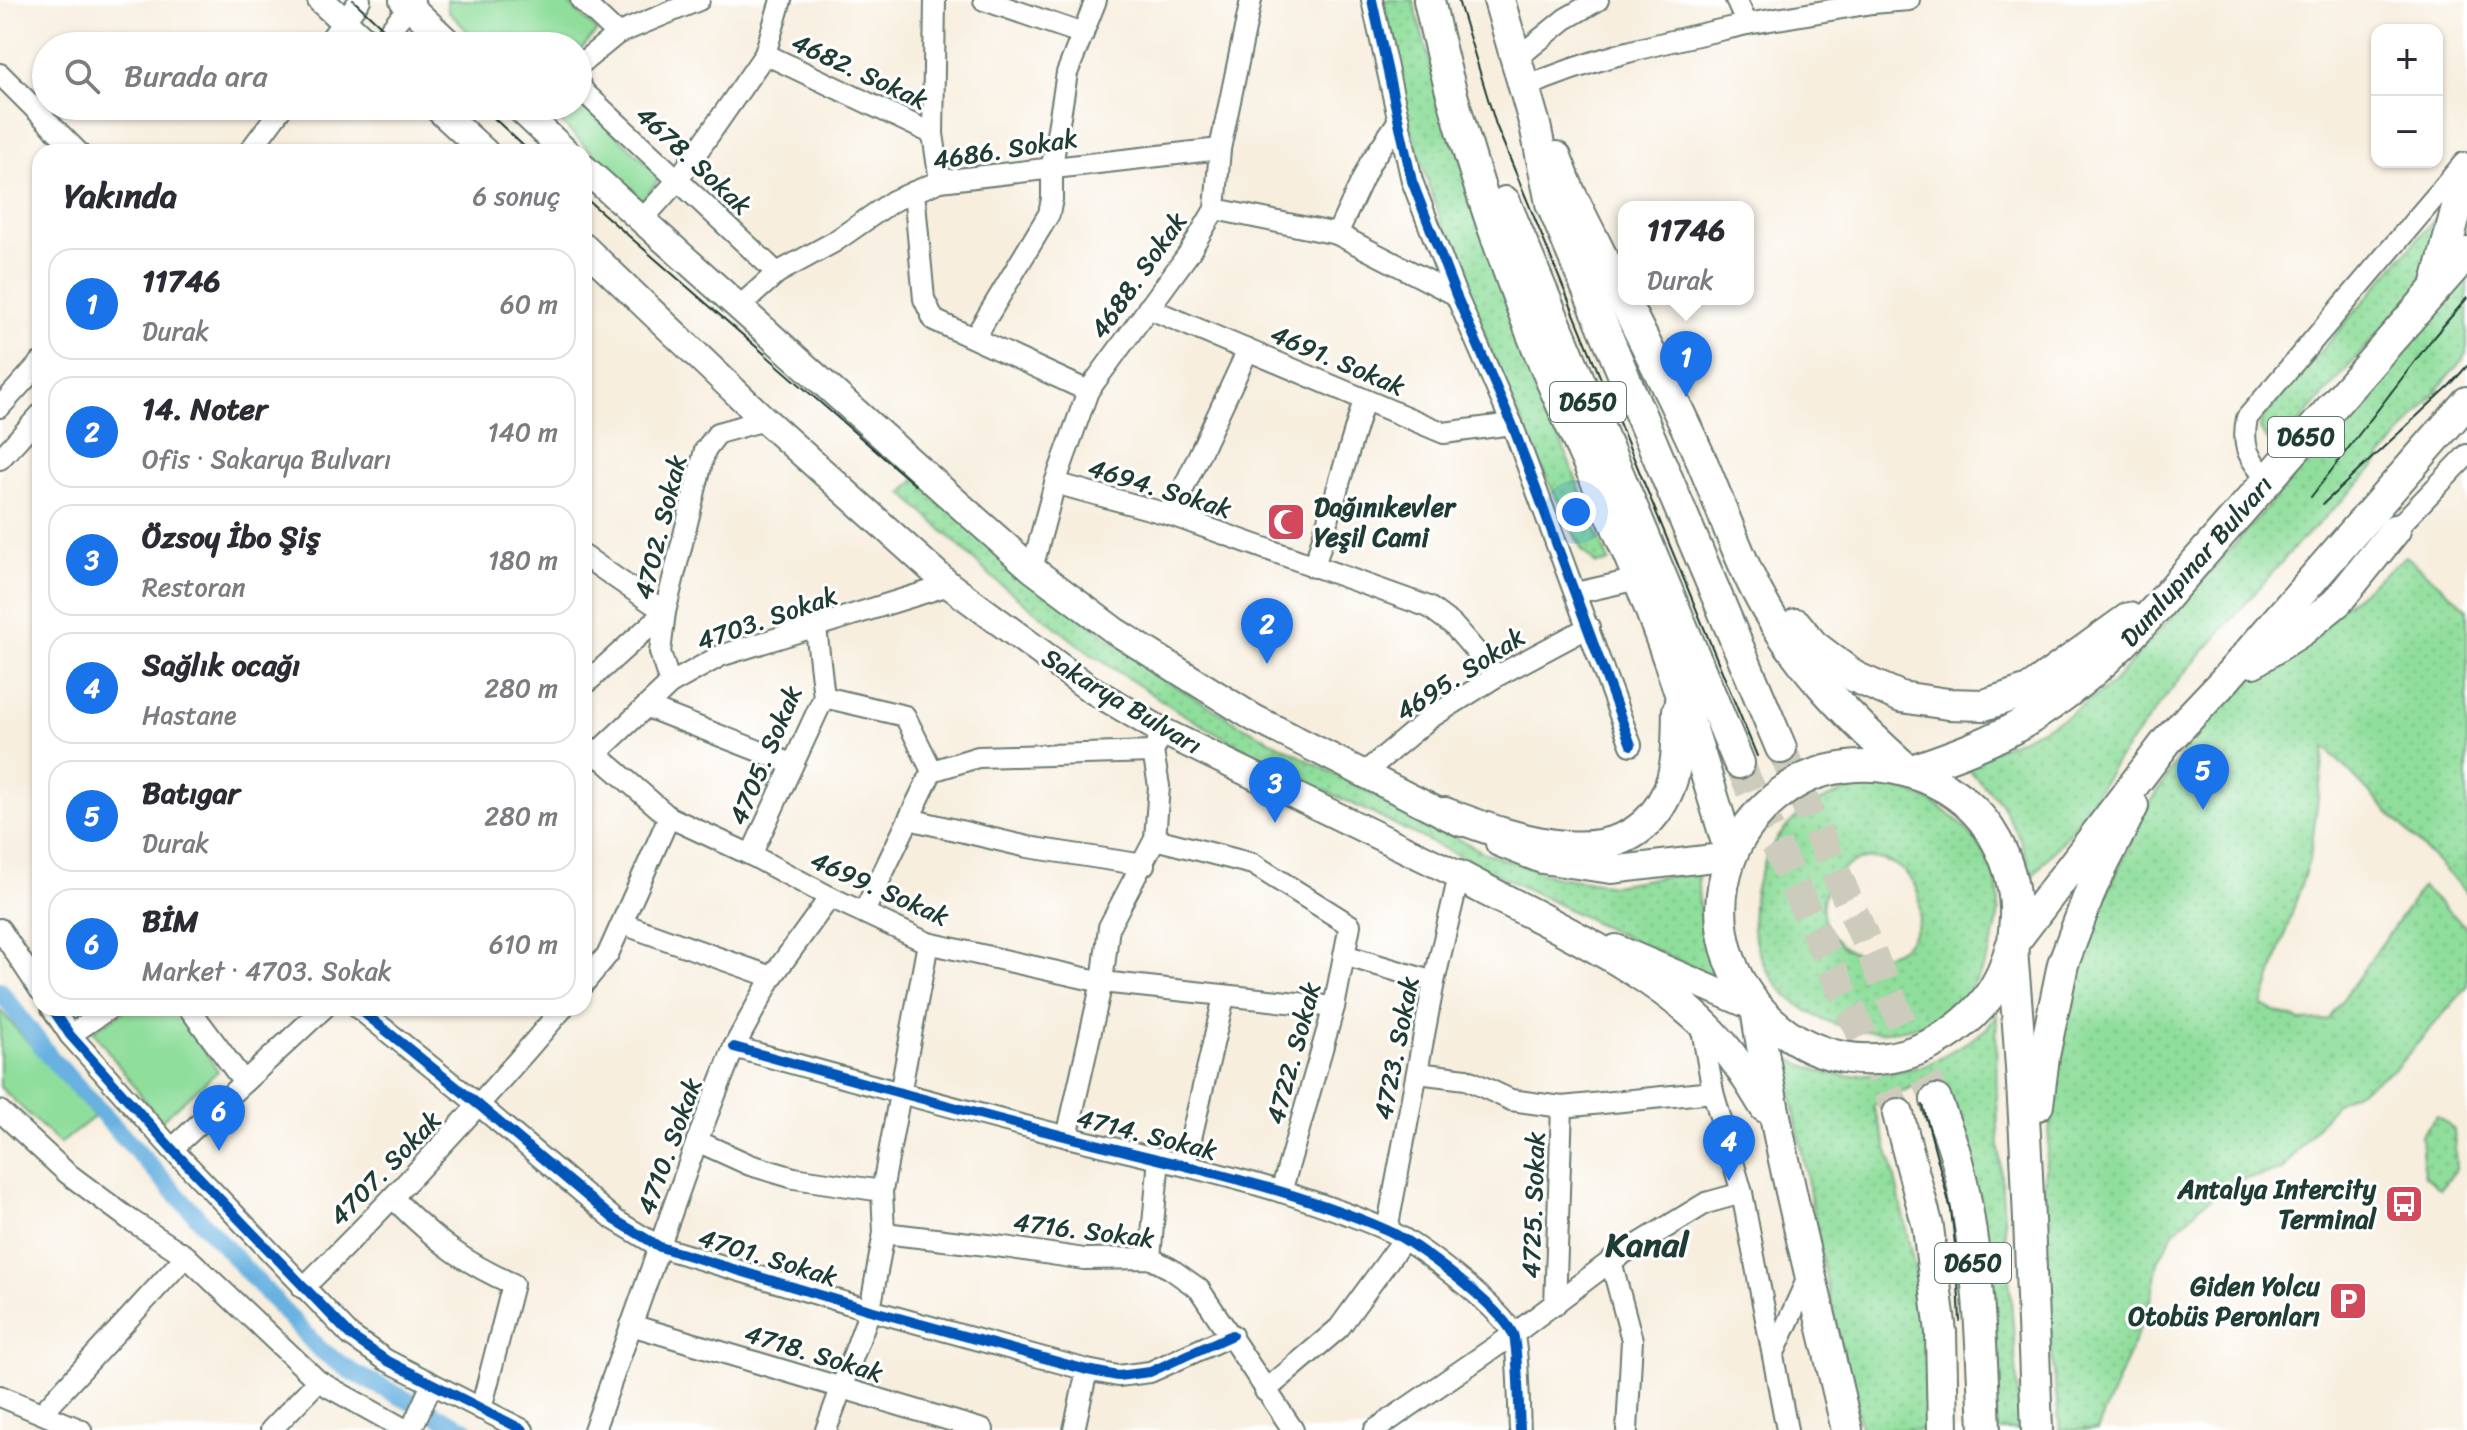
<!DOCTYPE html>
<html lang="tr">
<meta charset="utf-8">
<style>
body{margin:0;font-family:Sriracha,sans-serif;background:#f2f2f3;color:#2b2b33}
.controls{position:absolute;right:24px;top:24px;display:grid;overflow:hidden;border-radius:16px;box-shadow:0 2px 6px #0004}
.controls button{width:72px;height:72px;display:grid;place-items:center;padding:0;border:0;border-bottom:2px solid #e1e1e2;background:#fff;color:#2b2b33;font:40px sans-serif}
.you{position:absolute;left:1576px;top:512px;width:28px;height:28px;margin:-20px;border:6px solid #fff;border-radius:50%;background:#1a73e8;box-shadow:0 0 0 12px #1a73e833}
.badge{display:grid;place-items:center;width:52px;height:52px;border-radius:50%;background:#1a73e8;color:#fff;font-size:26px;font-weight:700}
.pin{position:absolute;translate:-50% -66px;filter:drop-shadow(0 2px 4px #0008)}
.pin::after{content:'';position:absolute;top:42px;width:28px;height:24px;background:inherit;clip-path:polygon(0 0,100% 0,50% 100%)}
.popup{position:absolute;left:1618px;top:201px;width:136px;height:104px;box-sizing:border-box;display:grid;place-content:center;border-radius:16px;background:#fff;filter:drop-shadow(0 2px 6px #0005);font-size:26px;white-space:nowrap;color:#7c7c81}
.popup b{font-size:30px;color:#2b2b33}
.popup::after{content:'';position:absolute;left:50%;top:100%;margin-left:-16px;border:16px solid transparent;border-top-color:#fff}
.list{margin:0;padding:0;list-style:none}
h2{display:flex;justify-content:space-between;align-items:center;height:104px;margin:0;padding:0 32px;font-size:34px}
h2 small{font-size:26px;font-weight:400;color:#7c7c81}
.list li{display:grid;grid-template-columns:52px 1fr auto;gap:24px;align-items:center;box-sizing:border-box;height:112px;margin:0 16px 16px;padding:0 16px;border:2px solid #e1e1e2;border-radius:24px}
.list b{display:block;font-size:30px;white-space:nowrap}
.list p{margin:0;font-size:26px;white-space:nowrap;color:#7c7c81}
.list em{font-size:26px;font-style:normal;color:#7c7c81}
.icon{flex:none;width:44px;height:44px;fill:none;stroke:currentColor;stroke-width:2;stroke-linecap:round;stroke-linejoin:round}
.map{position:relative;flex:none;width:2467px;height:1430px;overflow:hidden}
.search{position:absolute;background:#fff;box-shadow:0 2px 6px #0004;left:32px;top:32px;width:560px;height:88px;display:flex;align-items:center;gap:20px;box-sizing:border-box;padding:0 28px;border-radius:44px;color:#7c7c81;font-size:30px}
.panel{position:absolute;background:#fff;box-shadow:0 2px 6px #0004;left:32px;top:144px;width:560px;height:872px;border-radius:24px}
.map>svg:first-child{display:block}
</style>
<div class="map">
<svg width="2467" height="1430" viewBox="0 0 2467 1430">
<defs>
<pattern id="grass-dots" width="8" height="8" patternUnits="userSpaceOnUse" patternTransform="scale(2)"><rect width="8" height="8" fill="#90de9c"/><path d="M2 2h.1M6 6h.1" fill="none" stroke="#7cbf87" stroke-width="1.8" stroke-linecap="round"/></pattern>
</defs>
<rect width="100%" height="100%" fill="#fff"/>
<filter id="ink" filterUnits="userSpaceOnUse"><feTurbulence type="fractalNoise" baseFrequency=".0125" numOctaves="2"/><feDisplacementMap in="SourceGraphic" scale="16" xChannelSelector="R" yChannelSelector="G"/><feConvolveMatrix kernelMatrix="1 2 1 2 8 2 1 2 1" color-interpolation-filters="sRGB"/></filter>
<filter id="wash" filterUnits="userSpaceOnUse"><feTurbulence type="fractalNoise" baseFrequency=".006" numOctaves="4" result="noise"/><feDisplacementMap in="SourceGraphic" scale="32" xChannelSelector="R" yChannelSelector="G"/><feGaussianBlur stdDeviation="1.8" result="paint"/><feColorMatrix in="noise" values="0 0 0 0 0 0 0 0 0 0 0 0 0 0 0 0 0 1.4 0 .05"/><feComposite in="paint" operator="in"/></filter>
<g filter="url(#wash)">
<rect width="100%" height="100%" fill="#f7eede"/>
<g fill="url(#grass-dots)" stroke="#588e68" stroke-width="2" fill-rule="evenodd">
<path d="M1382,0H1413L1435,81L1530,364L1609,562L1596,564L1582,550C1517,421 1461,286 1417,149C1402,101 1392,49 1382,0Z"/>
<path d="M2447,205L2429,276L2291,432L2281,440L2268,441L2260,429L2262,419Z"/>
<path d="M2467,275V354L2364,479L2293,549L2177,682L2116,762L2076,824L2032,877L2021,841L2001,803L1960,761L2012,743L2064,718L2113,683L2367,393Z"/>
<path d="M917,478L1085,619L1157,675L1241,725L1483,852L1556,877L1613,885L1698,871C1697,909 1703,941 1717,978L1625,937L1285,771L1181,713L1088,652L994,579L903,493Z"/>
<path d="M2406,556L2467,608V893L2325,747L2310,857L2262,1006L2301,1021L2328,1020L2422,887L2467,928V987L2395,1069L2335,1104L2281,1171L2240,1180L2200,1206L2175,1231L2158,1261L2151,1301L2097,1430H2060L2048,1317L2044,1180L2061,1022L2080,951L2146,810L2224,686L2269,665Z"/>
<path d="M1856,788C1868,788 1881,787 1892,788C1942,795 1991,843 1998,892C2001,907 1997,926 1993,941C1951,1104 1699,1027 1763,866C1781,821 1810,801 1856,788ZM1872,858C1938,865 1935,956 1872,956C1857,956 1843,949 1834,938C1806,904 1833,861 1872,858Z"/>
<path d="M1997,1014C1992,1153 2014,1292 2020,1430H1997L1976,1186L1938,1074L1873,1106L1891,1160L1927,1326L1930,1430H1861L1830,1300L1784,1057L1825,1073L1849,1076L1905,1070L1926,1065L1969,1041L1986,1029Z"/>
<path d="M2437,1116L2454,1130L2456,1170L2440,1189L2424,1175L2421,1135Z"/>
</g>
<g fill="#90de9c" stroke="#588e68" stroke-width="2">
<path d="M447,0H565L597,31L578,53V46H482L448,11Z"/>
<path d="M578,99L661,177L642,201L544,106H578Z"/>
<path d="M129,1008H176L218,1071L160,1121L93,1031Z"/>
<path d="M0,1010L94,1117L60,1144L0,1087Z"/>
</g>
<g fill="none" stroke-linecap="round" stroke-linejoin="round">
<path stroke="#68b1e0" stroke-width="18" d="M0,991L51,1058L319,1349L352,1372L466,1430"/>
</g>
</g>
<g filter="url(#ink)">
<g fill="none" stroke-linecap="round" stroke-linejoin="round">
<g stroke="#cccbbc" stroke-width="30" stroke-dasharray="30 15" stroke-linecap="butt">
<path d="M1781,748L1936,1100"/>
<path d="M1739,763L1898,1114"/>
</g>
<g stroke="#6b7b70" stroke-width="24">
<g id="minor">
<path d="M581,0L617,34"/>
<path d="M935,0L933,134L940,181"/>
<path d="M984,0L1083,34"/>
<path d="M1372,0L1412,181L1456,295L1512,424L1631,745"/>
<path d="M1736,0L1747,24L1872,3"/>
<path d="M1871,0L1872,3L1909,0"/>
<path d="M325,46L360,0"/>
<path d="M377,46L414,0"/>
<path d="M765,54L933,134"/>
<path d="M1516,59L1565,19L1598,0"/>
<path d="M578,66L617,34L699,0"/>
<path d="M0,74L78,152"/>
<path d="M578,82L585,93L777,273"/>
<path d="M1524,88C1596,56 1671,41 1747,24"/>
<path d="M249,152L283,106"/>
<path d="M914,192L924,299L934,320L1088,391"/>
<path d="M1215,209L1337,234L1456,295"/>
<path d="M641,221L677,181L765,54L781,0"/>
<path d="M1337,234L1370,163L1399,120"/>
<path d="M738,308L777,273L834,242L893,201L940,181L1220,149"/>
<path d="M1148,308L1444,433L1512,424"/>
<path d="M975,337L1049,214L1052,199V166L1067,73L1096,0"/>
<path d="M0,407L40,363"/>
<path d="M0,459L40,415"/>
<path d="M2268,480C2249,458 2241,448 2247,418L2464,163"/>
<path d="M1055,483L1171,515L1429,607L1453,625L1497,676"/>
<path d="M1171,515L1248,350"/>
<path d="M2395,530L2467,455"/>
<path d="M584,556L665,612L584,685"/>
<path d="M1314,567L1364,400"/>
<path d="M1032,569L1055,483L1088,391L1189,253L1215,209L1220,149L1251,0"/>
<path d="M1576,593L1638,579"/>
<path d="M670,684L660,652L665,612L705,450L718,433L765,420"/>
<path d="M824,697L905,716L932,771"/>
<path d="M647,707L792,764"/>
<path d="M584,743L669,817L751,855L830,897L928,943L1102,982L1334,1007"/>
<path d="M584,765L670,684L720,656L949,585"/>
<path d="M932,771L978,757L1153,752L1158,741"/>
<path d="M1364,773L1430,718L1497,676L1589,627"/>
<path d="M909,819L1028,847L1144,865"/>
<path d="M1155,839L1253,864L1350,925L1334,1007L1281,1192"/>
<path d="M751,855L824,697L816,628"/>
<path d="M864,912L932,771"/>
<path d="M623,924L772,977"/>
<path d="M0,929L40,990"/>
<path d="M1344,955L1434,982"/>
<path d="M584,983L608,954L669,817"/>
<path d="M52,1008L70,1035L172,1149L351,1336L386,1360L523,1430"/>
<path d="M189,1008L244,1082"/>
<path d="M358,1008L480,1106L615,1220L660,1247L870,1310L1087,1370L1118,1376L1150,1372L1232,1335"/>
<path d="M1701,1023L1713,1092L1742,1193L1787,1430"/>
<path d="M70,1035L110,1008"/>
<path d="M734,1047C845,1078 956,1109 1068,1137C1175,1164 1286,1186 1387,1230C1416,1243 1499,1306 1513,1334C1518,1344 1519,1414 1520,1430"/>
<path d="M1418,1073L1466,1079L1511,1100L1562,1107L1713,1092"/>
<path d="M0,1111L67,1173L129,1219L186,1256L318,1381L406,1430"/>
<path d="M1067,1137L1102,982L1109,927L1155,839L1159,786L1153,752"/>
<path d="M697,1141L750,1165L794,1178L882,1191"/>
<path d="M172,1149L324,1008"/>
<path d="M1185,1164L1224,997"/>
<path d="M394,1199C433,1238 462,1262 513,1284L481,1409"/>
<path d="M1387,1230L1434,982L1459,876"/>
<path d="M884,1233L1004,1247L1084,1259L1150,1258L1171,1269L1199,1289L1293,1430"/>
<path d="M1150,1258L1159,1158"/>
<path d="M1611,1261L1632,1340L1627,1430"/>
<path d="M303,1288C396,1197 479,1107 563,1008"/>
<path d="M1555,1305L1562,1107"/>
<path d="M631,1325L983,1430"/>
<path d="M1773,1355L1811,1271"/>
<path d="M1265,1391L1339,1328L1404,1239"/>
<path d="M0,1396L81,1430"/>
<path d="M42,1413L186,1256"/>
<path d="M271,1430L318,1381"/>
<path d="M411,1430L432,1384"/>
<path d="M594,1430L697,1141L734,1047L772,977L830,897"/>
<path d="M826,1430L870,1310L884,1233L882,1191L928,943"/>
<path d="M1074,1430L1087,1370"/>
<path d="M1375,1430L1514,1334L1611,1261L1706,1203L1742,1193"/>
</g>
</g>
<g stroke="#6b7b70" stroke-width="30">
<g id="major">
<path d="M321,0L370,46"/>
<path d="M403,0L452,46"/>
<path d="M435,106L485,152"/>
<path d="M517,106L566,152"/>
<path d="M584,168L955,501L1032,569L1115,631L1254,718L1461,823"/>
<path d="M584,247L765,420L949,585L1089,688L1162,731L1475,883"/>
<path d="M1499,843L1542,860L1611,870L1731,856"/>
<path d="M1616,948L1756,1008"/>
</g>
</g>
<g stroke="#6b7b70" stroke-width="34">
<g id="highway">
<path d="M1429,0C1452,110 1488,219 1528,324C1561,411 1605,494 1639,580C1675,671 1703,763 1731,856"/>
<path d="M1499,0L1535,125L1551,203L1781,748"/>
<path d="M1556,157L1570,193C1613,280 1659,367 1699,455C1719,500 1734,547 1756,590C1791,660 1851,720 1909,771"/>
<path d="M1505,202L1739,763"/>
<path d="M2437,283L2467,170"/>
<path d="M1796,624L1813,645L1855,677L1901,697L1948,704L1984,705L2029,690L2129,618"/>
<path d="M2253,662L2303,630L2337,602L2395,530"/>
<path d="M1909,771C1950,757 1996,741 2033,717C2089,681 2134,636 2176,585L2467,253"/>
<path d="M1445,813C1512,838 1624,882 1666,795C1679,769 1677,739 1678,710"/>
<path d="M1459,876C1544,922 1662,971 1724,1046C1740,1065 1752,1086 1765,1107"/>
<path d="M1756,1008C1777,1150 1815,1290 1847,1430"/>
<path d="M1936,1100C1942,1117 1950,1135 1955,1153C1979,1242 1981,1338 1985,1430"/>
<path d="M2038,1105L2044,1056L2063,964L2092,887L2133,806"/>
<path d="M1898,1114L1928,1227L1941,1332L1943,1430"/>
<path d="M2037,1430C2031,1274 2027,1119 2013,963C2011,944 2016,926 2015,907C2014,884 2007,860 1996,840C1963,780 1889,754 1825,771C1784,782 1744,820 1730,860C1686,984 1816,1105 1935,1042C1961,1028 1986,1006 1999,979C2005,969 2008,956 2011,946L2167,741L2224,681L2467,402"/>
</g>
</g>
<use href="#minor" stroke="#fff" stroke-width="20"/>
<use href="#major" stroke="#fff" stroke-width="26"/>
<use href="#highway" stroke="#fff" stroke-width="30"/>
<g stroke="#1f3d34" stroke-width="2">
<path d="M353,0L402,46"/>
<path d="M1458,0L1496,125L1757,756"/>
<path d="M481,106L530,152"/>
<path d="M584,197L915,485"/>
<path d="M2311,497L2432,339L2467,298"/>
<path d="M2323,504L2450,385L2467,366"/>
<path d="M1923,1105L1951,1210L1957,1261L1960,1321"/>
</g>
<g stroke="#fff" stroke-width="15">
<g id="cycleway">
<path d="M1372,0L1412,181L1456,295L1512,424L1631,745"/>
<path d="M52,1008L70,1035L172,1149L351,1336L386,1360L523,1430"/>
<path d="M358,1008L480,1106L615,1220L660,1247L870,1310L1087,1370L1118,1376L1150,1372L1232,1335"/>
<path d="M734,1047C845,1078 956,1109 1068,1137C1175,1164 1286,1186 1387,1230C1416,1243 1499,1306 1513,1334C1518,1344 1519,1414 1520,1430"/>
</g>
</g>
<use href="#cycleway" stroke="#0057b8" stroke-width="10"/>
</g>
</g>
<defs>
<g id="mosque-square" transform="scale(2)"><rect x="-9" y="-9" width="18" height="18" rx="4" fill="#d1495b" stroke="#fff"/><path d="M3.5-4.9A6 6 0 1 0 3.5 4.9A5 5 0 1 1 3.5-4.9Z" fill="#fff"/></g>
<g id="bus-square" transform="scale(2)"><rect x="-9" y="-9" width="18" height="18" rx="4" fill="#d1495b" stroke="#fff"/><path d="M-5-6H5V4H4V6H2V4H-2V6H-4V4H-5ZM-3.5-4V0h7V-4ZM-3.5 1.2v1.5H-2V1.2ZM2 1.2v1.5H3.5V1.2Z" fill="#fff"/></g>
<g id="parking-square" transform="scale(2)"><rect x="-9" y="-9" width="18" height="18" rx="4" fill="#d1495b" stroke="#fff"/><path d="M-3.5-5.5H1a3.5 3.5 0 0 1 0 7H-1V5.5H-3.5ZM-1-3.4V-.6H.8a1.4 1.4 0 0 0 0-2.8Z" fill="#fff"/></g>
</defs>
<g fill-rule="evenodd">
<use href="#mosque-square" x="1286" y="522"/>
<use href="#bus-square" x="2404" y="1204"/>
<use href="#parking-square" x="2348" y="1301"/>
</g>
<g text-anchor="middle" stroke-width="6" stroke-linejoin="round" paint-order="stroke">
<g fill="#fff" stroke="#627771" stroke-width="2">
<rect x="1550" y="382" width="76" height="40" rx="6"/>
<rect x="2268" y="417" width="76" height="40" rx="6"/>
<rect x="1935" y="1243" width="76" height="40" rx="6"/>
</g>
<g font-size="24" font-weight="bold" fill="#1f3d34">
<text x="1588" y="410">D650</text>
<text x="2306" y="445">D650</text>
<text x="1973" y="1271">D650</text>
</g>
<g font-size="26" fill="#1f3d34" stroke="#fff">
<text transform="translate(860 71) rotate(25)" y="9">4682. Sokak</text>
<text transform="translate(1005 149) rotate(-9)" y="9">4686. Sokak</text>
<text transform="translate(694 160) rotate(43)" y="9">4678. Sokak</text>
<text transform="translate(1138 275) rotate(-55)" y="9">4688. Sokak</text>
<text transform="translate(1338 360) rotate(23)" y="9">4691. Sokak</text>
<text transform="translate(1160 488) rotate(17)" y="9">4694. Sokak</text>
<text transform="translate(660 527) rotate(-76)" y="9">4702. Sokak</text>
<text transform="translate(2196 561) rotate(-49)" y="9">Dumlupınar Bulvarı</text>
<text transform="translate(767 618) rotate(-19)" y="9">4703. Sokak</text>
<text transform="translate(1460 674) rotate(-33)" y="9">4695. Sokak</text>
<text transform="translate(1122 701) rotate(31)" y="9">Sakarya Bulvarı</text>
<text transform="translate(765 755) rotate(-67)" y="9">4705. Sokak</text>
<text transform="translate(880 888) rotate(24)" y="9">4699. Sokak</text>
<text transform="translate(1396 1048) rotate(-79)" y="9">4723. Sokak</text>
<text transform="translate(1293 1053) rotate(-75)" y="9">4722. Sokak</text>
<text transform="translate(1147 1134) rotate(14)" y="9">4714. Sokak</text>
<text transform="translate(669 1146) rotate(-70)" y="9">4710. Sokak</text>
<text transform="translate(385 1168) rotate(-46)" y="9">4707. Sokak</text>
<text transform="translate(1533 1205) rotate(-88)" y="9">4725. Sokak</text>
<text transform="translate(1084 1230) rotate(7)" y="9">4716. Sokak</text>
<text transform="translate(768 1257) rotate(17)" y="9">4701. Sokak</text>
<text transform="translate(814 1353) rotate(17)" y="9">4718. Sokak</text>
</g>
<g font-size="26" font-weight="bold" fill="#1f3d34" stroke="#fff" text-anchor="end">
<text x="1314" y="516" text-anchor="start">Dağınıkevler<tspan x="1314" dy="30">Yeşil Cami</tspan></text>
<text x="2376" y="1198">Antalya Intercity<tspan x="2376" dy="30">Terminal</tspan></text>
<text x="2320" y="1295">Giden Yolcu<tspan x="2320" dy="30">Otobüs Peronları</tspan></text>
</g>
<g font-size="34" font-weight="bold" fill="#1f3d34" stroke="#fff">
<text x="1647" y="1256">Kanal</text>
</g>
</g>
</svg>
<div class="controls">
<button>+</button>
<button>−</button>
</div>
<div class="you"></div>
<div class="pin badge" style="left:1686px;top:397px">1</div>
<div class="popup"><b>11746</b>Durak</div>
<div class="pin badge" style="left:1267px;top:664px">2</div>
<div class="pin badge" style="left:1275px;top:823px">3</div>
<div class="pin badge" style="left:1729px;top:1181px">4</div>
<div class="pin badge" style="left:2203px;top:810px">5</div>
<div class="pin badge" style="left:219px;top:1151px">6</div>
<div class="search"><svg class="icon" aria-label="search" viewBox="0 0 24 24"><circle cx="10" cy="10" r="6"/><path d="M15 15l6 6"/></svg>Burada ara</div>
<section class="panel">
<h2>Yakında<small>6 sonuç</small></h2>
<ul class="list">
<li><span class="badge">1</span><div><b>11746</b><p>Durak</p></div><em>60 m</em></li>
<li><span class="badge">2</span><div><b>14. Noter</b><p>Ofis · Sakarya Bulvarı</p></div><em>140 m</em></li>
<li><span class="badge">3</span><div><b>Özsoy İbo Şiş</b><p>Restoran</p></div><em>180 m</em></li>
<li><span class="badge">4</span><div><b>Sağlık ocağı</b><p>Hastane</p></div><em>280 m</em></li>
<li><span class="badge">5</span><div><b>Batıgar</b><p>Durak</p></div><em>280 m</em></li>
<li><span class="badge">6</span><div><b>BİM</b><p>Market · 4703. Sokak</p></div><em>610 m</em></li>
</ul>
</section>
</div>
